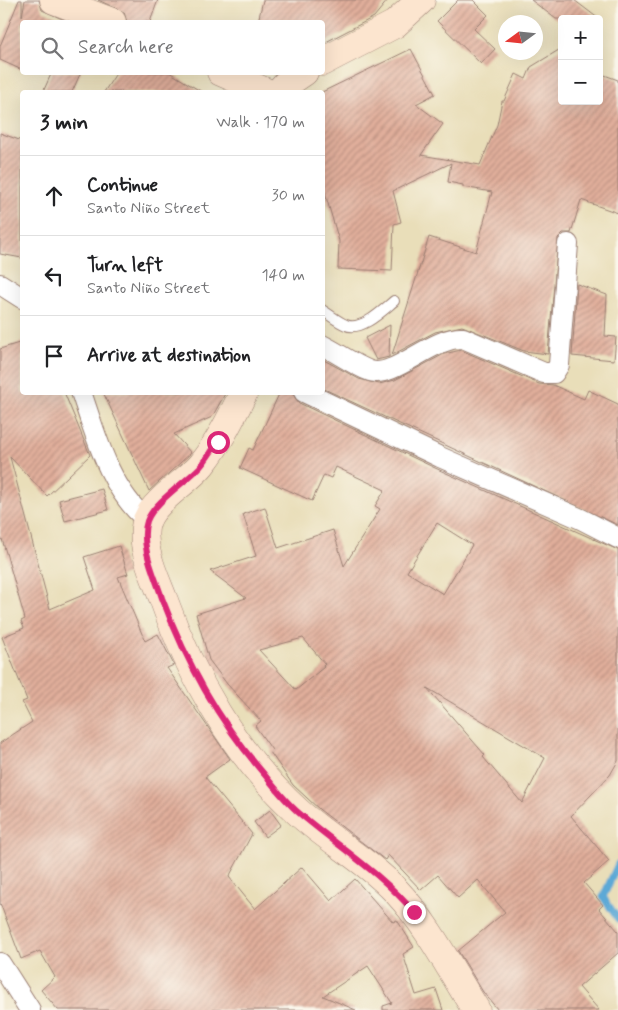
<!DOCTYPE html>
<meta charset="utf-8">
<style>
body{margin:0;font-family:Mynerve,sans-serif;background:#f2f2f2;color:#202124}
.controls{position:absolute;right:15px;top:15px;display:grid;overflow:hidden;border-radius:5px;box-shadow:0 5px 20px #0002}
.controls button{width:45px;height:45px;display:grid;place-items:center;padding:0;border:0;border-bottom:1px solid #e0e0e0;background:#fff;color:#202124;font:25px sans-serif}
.compass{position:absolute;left:498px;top:15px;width:45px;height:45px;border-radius:50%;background:#fff;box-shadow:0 5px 20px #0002;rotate:255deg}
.stop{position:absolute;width:15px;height:15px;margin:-11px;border:4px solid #db2777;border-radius:50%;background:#fff}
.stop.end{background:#db2777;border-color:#fff;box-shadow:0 1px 5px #0008}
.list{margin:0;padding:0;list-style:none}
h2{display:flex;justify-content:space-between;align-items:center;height:65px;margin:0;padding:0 20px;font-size:21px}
h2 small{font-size:16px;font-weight:400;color:#757577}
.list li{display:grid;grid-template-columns:32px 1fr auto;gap:15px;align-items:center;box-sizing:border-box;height:80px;padding:0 20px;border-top:1px solid #e0e0e0}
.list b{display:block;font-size:19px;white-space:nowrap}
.list p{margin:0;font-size:16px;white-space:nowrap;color:#757577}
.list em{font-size:16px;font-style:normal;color:#757577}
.icon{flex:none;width:28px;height:28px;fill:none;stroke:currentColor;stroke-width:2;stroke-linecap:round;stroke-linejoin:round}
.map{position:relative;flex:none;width:618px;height:1010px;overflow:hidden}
.search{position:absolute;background:#fff;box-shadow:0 5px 20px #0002;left:20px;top:20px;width:305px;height:55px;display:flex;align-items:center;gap:12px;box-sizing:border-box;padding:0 18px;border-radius:5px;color:#757577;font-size:19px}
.panel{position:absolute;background:#fff;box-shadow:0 5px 20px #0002;left:20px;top:90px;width:305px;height:305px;border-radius:5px}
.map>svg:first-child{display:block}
</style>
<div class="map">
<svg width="618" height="1010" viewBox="0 0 618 1010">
<defs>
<pattern id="building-hatch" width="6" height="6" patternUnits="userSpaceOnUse" patternTransform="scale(1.25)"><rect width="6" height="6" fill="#e1af9b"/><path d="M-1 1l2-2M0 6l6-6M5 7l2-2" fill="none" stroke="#b88e7f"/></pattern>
</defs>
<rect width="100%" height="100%" fill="#fbf7ec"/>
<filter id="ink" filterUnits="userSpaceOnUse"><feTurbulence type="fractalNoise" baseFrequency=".02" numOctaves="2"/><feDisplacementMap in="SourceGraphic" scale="10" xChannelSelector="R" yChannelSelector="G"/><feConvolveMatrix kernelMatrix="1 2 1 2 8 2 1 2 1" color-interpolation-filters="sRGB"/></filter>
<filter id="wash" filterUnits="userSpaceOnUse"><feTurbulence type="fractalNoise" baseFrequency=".0096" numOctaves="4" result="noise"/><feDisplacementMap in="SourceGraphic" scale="20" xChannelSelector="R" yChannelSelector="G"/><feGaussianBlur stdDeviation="1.12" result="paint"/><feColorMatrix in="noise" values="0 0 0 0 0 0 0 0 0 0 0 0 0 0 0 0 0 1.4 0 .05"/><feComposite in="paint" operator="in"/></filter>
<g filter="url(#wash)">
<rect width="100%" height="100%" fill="#e9deb9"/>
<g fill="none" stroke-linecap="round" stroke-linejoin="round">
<path stroke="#5da9d6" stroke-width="7" d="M618,864L603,897L618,919"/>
</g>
<g id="blocks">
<g fill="url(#building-hatch)" fill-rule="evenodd">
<path d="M19,0H22V17L25,0H39L42,10L69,22H22V70L0,60V46Z"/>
<path d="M98,0H158L150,22H127L124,12Z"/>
<path d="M263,0H388L374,17L322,44V22H258Z"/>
<path d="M458,0H473L488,15L474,29L495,49L481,64L437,21Z"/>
<path d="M531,0H574L599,19H556Z"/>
<path d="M562,48V101H599V73L618,80V213L581,200L571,233H563L558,238L548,354L524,351L462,326L435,332L392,355L429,237L476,252L492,192L463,187V185L448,182L451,163L393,191L401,222L394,224L392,271L338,269L339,241L322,183V92L411,49L435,94L416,104L443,124L421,155L480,165L497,125L502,101H504L516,74L526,79L531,67Z"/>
<path d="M52,72H81L72,92H43Z"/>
<path d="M117,72H169L202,92H104Z"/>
<path d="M0,133L22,141V258L0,254Z"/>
<path d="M577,284L607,295L605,336L616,337L614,360L572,356Z"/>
<path d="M390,325L389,357L376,360L365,338Z"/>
<path d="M22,342V392H64L90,455L47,496L10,457L50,609L95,590L84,557L119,546L128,574L118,577L145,641L158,634L174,665L167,668L230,759L205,777L252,834L229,877L255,909L302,867L331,901L355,879L393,922L397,920L414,947L403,954L416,995L436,989L443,1010H383V1006L392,1003L368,966L323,996L356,1010H58L41,990L55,977L40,951L21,959L0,903V743L32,722L22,702L27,700L2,637L24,628L21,621L25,619L2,539L0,540V349Z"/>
<path d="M461,350L539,384L553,385L584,399L588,390L618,404V525L322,388V359L359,379L379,384L395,380L444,354Z"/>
<path d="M103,392H226L212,417L174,434L191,453L149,491Z"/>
<path d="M280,392H292L299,403L435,468L618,550V761L610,775L571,816L609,861L584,883L603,905L599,909L618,931V953L579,987L599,1010H498L483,992L458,951L505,912L478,880L458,898L438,875L421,890L388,855L385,860L320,810L293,785L270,752L272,750L255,726L261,721L227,684L209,660L196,614L246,598L210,571L256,556L243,514L265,507L278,548L333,530L344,566L380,509L375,506L385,490L336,467L331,478L324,475L312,501L240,468L249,448L253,450ZM437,523L472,545L443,594L407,572ZM303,638L325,664L323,666L324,667L296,690L259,650ZM427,688L545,758L522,803L483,757L485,755Z"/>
<path d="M102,489L108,510L65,521L59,500Z"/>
<path d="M270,810L281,825L265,837L254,822Z"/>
</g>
</g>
</g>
<g filter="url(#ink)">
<use href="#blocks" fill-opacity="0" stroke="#9a7e72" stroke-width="1"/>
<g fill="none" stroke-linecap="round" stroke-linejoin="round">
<g stroke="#9a7e72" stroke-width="12">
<path id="lane" d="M322,310C330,315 338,322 346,325C361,332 383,310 394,301"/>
</g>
<g stroke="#9a7e72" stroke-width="22">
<g id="street">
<path d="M0,284L22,298"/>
<path d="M322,345C338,353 354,365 370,371C394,379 433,336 463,338L544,373H554L559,365L568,244"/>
<path d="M81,392C96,436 110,490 147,520"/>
<path d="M304,392L440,457L581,519L618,538"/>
<path d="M0,963L30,1010"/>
</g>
</g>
<g stroke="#9a7e72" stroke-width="29">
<g id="secondary">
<path d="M54,0L112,22"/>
<path d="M322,62L395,24L421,0"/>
<path d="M221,72L266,92"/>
<path d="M279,92L285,85L304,72"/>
<path d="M244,392C231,418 219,443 201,465C187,482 155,500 147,520C138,543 155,577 163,598C191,677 235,755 298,812C329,840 368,861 397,892C429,926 451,971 476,1010"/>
</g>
</g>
<use href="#lane" stroke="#fff" stroke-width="10"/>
<use href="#street" stroke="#fff" stroke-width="20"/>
<use href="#secondary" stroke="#fce5cf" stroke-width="28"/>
</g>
</g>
<g fill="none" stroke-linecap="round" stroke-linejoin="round" filter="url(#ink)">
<path stroke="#db2777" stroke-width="6" d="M218,442C212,450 207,459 200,467C186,482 154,502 147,521C139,544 155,576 162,598C187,664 218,720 264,774C275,788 286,802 299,813C338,846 381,873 414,912"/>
</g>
</svg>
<div class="controls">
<button>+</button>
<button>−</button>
</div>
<svg class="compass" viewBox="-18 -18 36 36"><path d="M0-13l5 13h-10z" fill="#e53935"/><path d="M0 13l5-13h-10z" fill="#757577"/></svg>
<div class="stop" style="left:218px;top:442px"></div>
<div class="stop end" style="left:414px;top:912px"></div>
<div class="search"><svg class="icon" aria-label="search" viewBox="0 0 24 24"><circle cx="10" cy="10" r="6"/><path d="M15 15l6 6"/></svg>Search here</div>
<section class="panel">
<h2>3 min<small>Walk · 170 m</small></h2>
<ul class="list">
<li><svg class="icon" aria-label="ahead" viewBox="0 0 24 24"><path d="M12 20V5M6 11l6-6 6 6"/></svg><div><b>Continue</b><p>Santo Niño Street</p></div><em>30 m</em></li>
<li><svg class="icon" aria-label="left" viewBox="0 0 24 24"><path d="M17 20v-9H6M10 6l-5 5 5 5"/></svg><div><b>Turn left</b><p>Santo Niño Street</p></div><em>140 m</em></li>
<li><svg class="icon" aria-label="arrive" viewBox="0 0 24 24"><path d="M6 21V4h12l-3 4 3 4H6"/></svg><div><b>Arrive at destination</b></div></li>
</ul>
</section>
</div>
